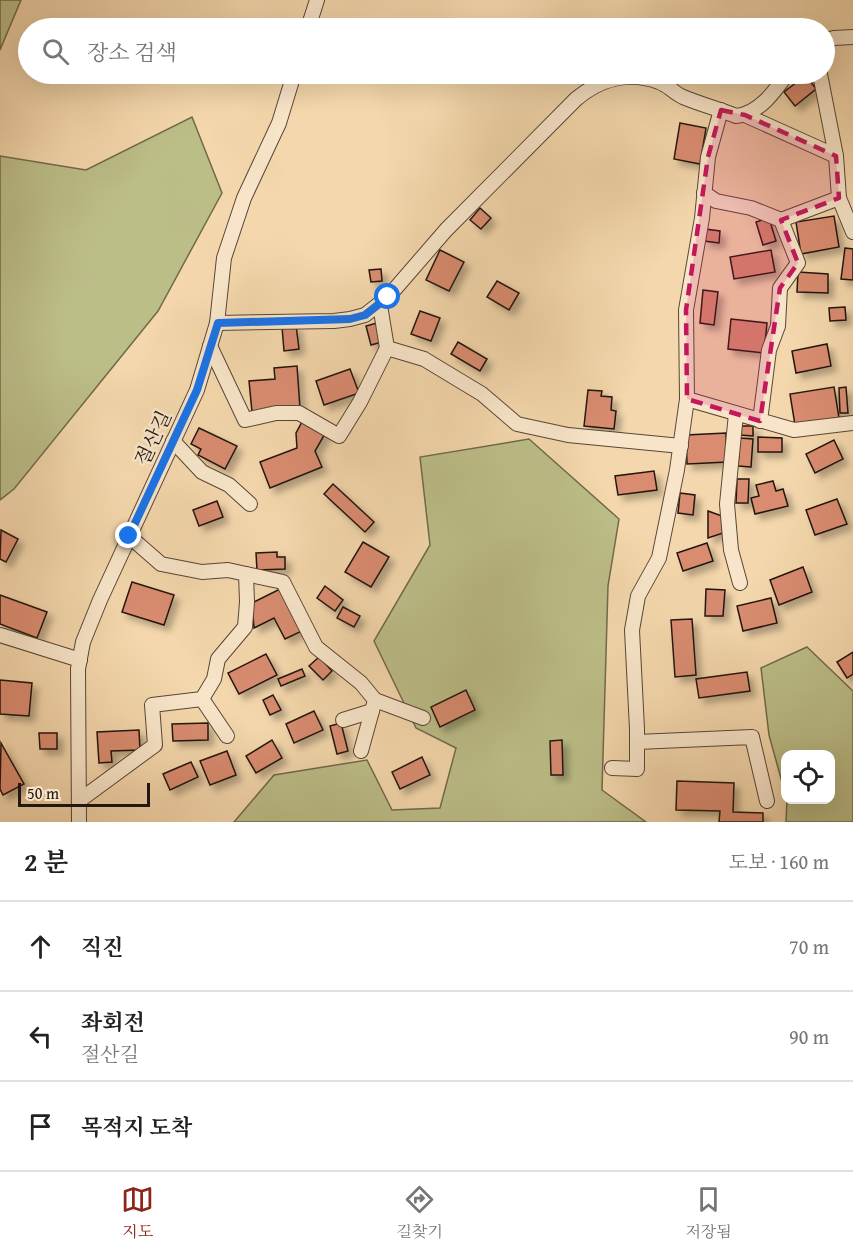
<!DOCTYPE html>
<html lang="ko">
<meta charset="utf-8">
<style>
body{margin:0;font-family:"Gentium Book Plus","Noto Serif KR",serif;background:#f2f2f2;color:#222}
.controls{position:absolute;right:18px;bottom:18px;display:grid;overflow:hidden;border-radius:12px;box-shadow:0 6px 24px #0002}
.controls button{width:54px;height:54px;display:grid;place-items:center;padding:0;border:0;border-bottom:2px solid #e0e0e0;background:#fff;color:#222;font:30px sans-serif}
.scale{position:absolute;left:18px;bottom:15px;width:132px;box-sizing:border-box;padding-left:6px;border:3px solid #241610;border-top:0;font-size:16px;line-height:21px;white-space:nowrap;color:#241610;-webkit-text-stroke:4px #f8e5c9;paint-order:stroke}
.stop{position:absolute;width:18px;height:18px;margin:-14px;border:4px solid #1a73e8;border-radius:50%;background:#fff}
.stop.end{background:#1a73e8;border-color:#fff;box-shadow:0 2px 6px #0008}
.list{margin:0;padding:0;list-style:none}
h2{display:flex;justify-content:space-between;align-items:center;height:78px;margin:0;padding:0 24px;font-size:26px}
h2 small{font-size:20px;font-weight:400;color:#767676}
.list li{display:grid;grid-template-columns:39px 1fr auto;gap:18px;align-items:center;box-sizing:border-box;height:90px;padding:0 24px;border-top:2px solid #e0e0e0}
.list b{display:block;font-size:22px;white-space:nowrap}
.list p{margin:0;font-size:20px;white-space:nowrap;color:#767676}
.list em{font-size:20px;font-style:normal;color:#767676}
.icon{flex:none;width:33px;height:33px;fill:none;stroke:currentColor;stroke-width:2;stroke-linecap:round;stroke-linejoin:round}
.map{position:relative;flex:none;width:853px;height:822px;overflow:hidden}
.search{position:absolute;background:#fff;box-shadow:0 6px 24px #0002;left:18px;right:18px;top:18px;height:66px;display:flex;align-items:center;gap:15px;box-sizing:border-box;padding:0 21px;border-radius:33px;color:#767676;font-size:22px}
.sheet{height:348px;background:#fff}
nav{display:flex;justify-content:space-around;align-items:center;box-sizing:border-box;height:84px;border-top:2px solid #e0e0e0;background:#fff;font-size:16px;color:#767676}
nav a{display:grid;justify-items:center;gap:3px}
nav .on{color:#8f2418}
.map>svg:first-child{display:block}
</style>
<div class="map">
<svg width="853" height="822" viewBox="0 0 853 822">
<defs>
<filter id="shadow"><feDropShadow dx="5.5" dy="5.5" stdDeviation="3" flood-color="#0004"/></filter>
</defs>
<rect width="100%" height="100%" fill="#f4d7ac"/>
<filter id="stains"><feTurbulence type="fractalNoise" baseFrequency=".00333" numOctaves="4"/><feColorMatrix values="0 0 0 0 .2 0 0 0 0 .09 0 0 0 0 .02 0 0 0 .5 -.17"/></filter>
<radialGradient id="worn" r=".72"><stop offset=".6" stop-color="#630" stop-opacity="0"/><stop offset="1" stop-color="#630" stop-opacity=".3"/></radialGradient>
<g fill="#bcbe88" stroke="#706a4c" stroke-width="1.5">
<path d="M0,0H21L0,50Z"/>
<path d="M192,117L222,193L158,311L14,489L0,500V156L86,170Z"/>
<path d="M529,439L619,519L608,586L602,790L646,822H234L274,775L367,760L392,810L440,808L456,748L416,728L374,641L430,545L420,457Z"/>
<path d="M807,647L853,691V822H786L787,800H830V754H786L785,793L769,735L761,668Z"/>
</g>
<g fill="#d98c6f" stroke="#241610" stroke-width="1.5" filter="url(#shadow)">
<path d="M806,75L816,89L795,106L784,92Z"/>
<path d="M680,123L706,128L700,164L674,159Z"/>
<path d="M480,208L491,218L481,229L470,220Z"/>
<path d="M834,216L839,247L801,254L796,222Z"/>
<path d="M769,218L776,241L763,245L756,222Z"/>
<path d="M705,229L720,231L719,243L704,241Z"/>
<path d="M845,248L853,249V280L841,279Z"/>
<path d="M440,250L464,262L449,291L426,280Z"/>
<path d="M771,250L775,272L734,279L730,257Z"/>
<path d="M381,269L382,281L371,282L369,270Z"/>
<path d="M798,272L828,274V293L797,292Z"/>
<path d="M497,281L519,293L509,310L487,297Z"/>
<path d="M703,290L718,292L714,325L700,323Z"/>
<path d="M845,307L846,320L830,321L829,308Z"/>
<path d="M420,311L440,318L431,341L411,334Z"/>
<path d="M731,319L767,323L764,353L728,349Z"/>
<path d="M377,323L382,342L371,345L366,326Z"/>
<path d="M296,325L299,349L284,351L282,327Z"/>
<path d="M458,342L487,359L480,371L451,354Z"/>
<path d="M827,344L831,366L796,373L792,351Z"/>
<path d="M297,366L300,408L252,412L249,381L275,379L274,368Z"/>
<path d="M350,369L359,393L324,405L316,381Z"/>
<path d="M834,387L839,418L795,425L790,394Z"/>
<path d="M846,387L848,413H840L839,388Z"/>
<path d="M588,390L602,391L601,396L612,397L611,410L616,411L614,429L584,426Z"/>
<path d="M303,420L326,432L315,451L322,467L270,488L260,462L297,448L296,433Z"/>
<path d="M741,426H753V436L740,435Z"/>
<path d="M199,428L237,446L225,469L198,455L201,449L191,444Z"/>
<path d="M726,433L727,462L687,464L686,435Z"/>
<path d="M758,437L782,438V452H758Z"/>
<path d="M740,438L753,439L751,467L738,466Z"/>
<path d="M834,440L843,459L815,473L806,454Z"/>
<path d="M654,471L657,490L618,495L615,476Z"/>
<path d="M737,479H749L748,503H736Z"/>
<path d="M773,481L776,491L783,489L788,506L755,514L751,498L759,496L756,485Z"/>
<path d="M333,484L374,522L365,532L324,494Z"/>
<path d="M680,493L695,495L693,515L678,513Z"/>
<path d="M837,499L847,524L815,535L806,510Z"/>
<path d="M217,501L223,517L199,526L193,510Z"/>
<path d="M708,511L722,516L723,533L708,538Z"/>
<path d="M1,530L18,539L6,562L0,559Z"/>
<path d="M363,542L389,557L371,587L345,572Z"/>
<path d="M707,543L713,561L683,571L677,553Z"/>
<path d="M277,552V557H285V569L257,570L256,553Z"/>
<path d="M803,567L812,592L779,605L770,580Z"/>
<path d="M132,582L174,595L164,625L122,612Z"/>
<path d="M325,586L343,600L335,611L317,598Z"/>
<path d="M282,588L304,630L285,639L274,618L254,628L252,603Z"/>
<path d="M706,589L725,590L723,616H705Z"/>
<path d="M0,595L47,612L37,638L0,624Z"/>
<path d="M771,598L777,623L743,631L737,606Z"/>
<path d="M343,607L360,616L354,627L337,618Z"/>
<path d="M692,619L696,675L675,677L671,620Z"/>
<path d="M853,652V674L847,678L837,662Z"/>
<path d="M266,654L277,675L239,694L228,673Z"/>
<path d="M319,657L332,671L323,680L309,666Z"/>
<path d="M302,669L305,676L281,686L278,679Z"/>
<path d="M747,672L750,691L699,698L696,679Z"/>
<path d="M0,680L32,683L29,716L0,714Z"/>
<path d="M466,690L475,710L440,727L431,707Z"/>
<path d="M273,695L281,710L270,715L263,700Z"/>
<path d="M314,711L323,730L294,743L286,724Z"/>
<path d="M208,723V740L173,741L172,724Z"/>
<path d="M341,723L348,751L337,754L330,726Z"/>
<path d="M139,730L140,750L111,751L112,762L99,763L97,732Z"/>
<path d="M39,733H57V749H40Z"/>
<path d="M272,740L282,758L256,773L246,756Z"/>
<path d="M562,740L563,775H551L550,741Z"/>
<path d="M1,743L24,784L3,795L0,789Z"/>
<path d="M227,751L236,775L210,785L200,761Z"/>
<path d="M422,757L430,775L400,789L392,772Z"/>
<path d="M191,762L198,777L170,790L163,774Z"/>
<path d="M677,781L734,783L733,812L763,813V822H719L720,811L676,810Z"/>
</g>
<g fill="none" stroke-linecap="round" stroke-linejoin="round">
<g stroke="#584637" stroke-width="16">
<g id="minor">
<path d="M308,28L317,0"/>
<path d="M824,41L834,38L853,37"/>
<path d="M745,115L836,156L820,74"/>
<path d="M836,156L839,198L853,232"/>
<path d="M704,193L716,201L751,208L781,220"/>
<path d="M380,305L387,348L424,359L482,394L517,424L568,435L681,446"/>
<path d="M217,323L334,321L350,319L365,315L388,297L446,230L576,99C600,79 629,71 659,82C668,85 674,93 683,97C700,104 718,109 736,116C759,114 775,91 787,74"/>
<path d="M210,346L245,420L276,413H299L339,436L360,402L387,348"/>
<path d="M687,399L794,430L853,423"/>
<path d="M736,414L727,504L731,550L740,583"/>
<path d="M760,421L769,350L778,326L780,288L798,263L781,220L839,198"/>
<path d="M173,441L202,472L229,485L250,504"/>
<path d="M246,574L283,582L316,647L361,683L375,700L361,751"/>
<path d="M0,635L80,660"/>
<path d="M202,699L227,736"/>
<path d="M375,700L423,718"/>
<path d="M343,720L372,711"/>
<path d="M637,742L752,737L767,801"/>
<path d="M612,768L637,769V729L632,630L638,596L659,558L677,470L687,399L686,310L702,218L708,157L721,110"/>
<path d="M80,800L155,745L152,705L202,699L214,679L218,659L245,627L247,602L246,574L228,570L202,572L161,564L129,536"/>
<path d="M79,822L78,669L83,642L100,600L197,390L217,323L224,258L244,198L279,123L294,74"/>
</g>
</g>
<use href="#minor" stroke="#f8e5c9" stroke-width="14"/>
</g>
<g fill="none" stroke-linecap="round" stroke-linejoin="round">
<path stroke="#1a73e8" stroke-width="8" d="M129,536L197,390L218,323L350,319L365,315L388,297"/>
</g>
<path fill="#c2185b" fill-opacity="0.2" stroke="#c2185b" stroke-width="4.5" stroke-dasharray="12 8" stroke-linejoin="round" d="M721,110L745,115L836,156L839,198L781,220L798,263L780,288L760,421L687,399L686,310L708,157Z"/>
<g text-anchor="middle" stroke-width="5" stroke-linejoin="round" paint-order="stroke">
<g font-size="20" fill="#241610" stroke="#f8e5c9">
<text transform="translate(153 438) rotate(-65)" y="7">절산길</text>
</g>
</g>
<rect width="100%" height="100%" filter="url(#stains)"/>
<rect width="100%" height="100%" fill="url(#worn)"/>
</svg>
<div class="controls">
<button><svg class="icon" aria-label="locate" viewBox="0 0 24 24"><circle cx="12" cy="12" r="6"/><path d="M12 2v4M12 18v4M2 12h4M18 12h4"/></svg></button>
</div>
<div class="scale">50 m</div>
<div class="stop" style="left:388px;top:297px"></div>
<div class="stop end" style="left:129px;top:536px"></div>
<div class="search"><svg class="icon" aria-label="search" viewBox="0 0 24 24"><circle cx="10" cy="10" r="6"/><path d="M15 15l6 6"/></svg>장소 검색</div>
</div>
<section class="sheet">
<h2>2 분<small>도보 · 160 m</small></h2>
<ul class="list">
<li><svg class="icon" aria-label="ahead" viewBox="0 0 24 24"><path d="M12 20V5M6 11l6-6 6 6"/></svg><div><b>직진</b></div><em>70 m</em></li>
<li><svg class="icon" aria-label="left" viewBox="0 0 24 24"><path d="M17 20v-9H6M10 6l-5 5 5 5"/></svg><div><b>좌회전</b><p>절산길</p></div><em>90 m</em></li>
<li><svg class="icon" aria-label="arrive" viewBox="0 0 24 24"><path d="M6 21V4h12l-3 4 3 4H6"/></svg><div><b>목적지 도착</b></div></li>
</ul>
</section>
<nav>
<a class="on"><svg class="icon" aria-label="map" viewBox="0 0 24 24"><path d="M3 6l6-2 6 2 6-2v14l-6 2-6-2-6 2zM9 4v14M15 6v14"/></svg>지도</a>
<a><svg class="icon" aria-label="directions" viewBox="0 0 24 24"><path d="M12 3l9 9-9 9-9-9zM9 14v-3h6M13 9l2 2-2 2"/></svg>길찾기</a>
<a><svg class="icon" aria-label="saved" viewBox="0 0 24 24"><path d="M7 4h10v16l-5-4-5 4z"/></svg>저장됨</a>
</nav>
